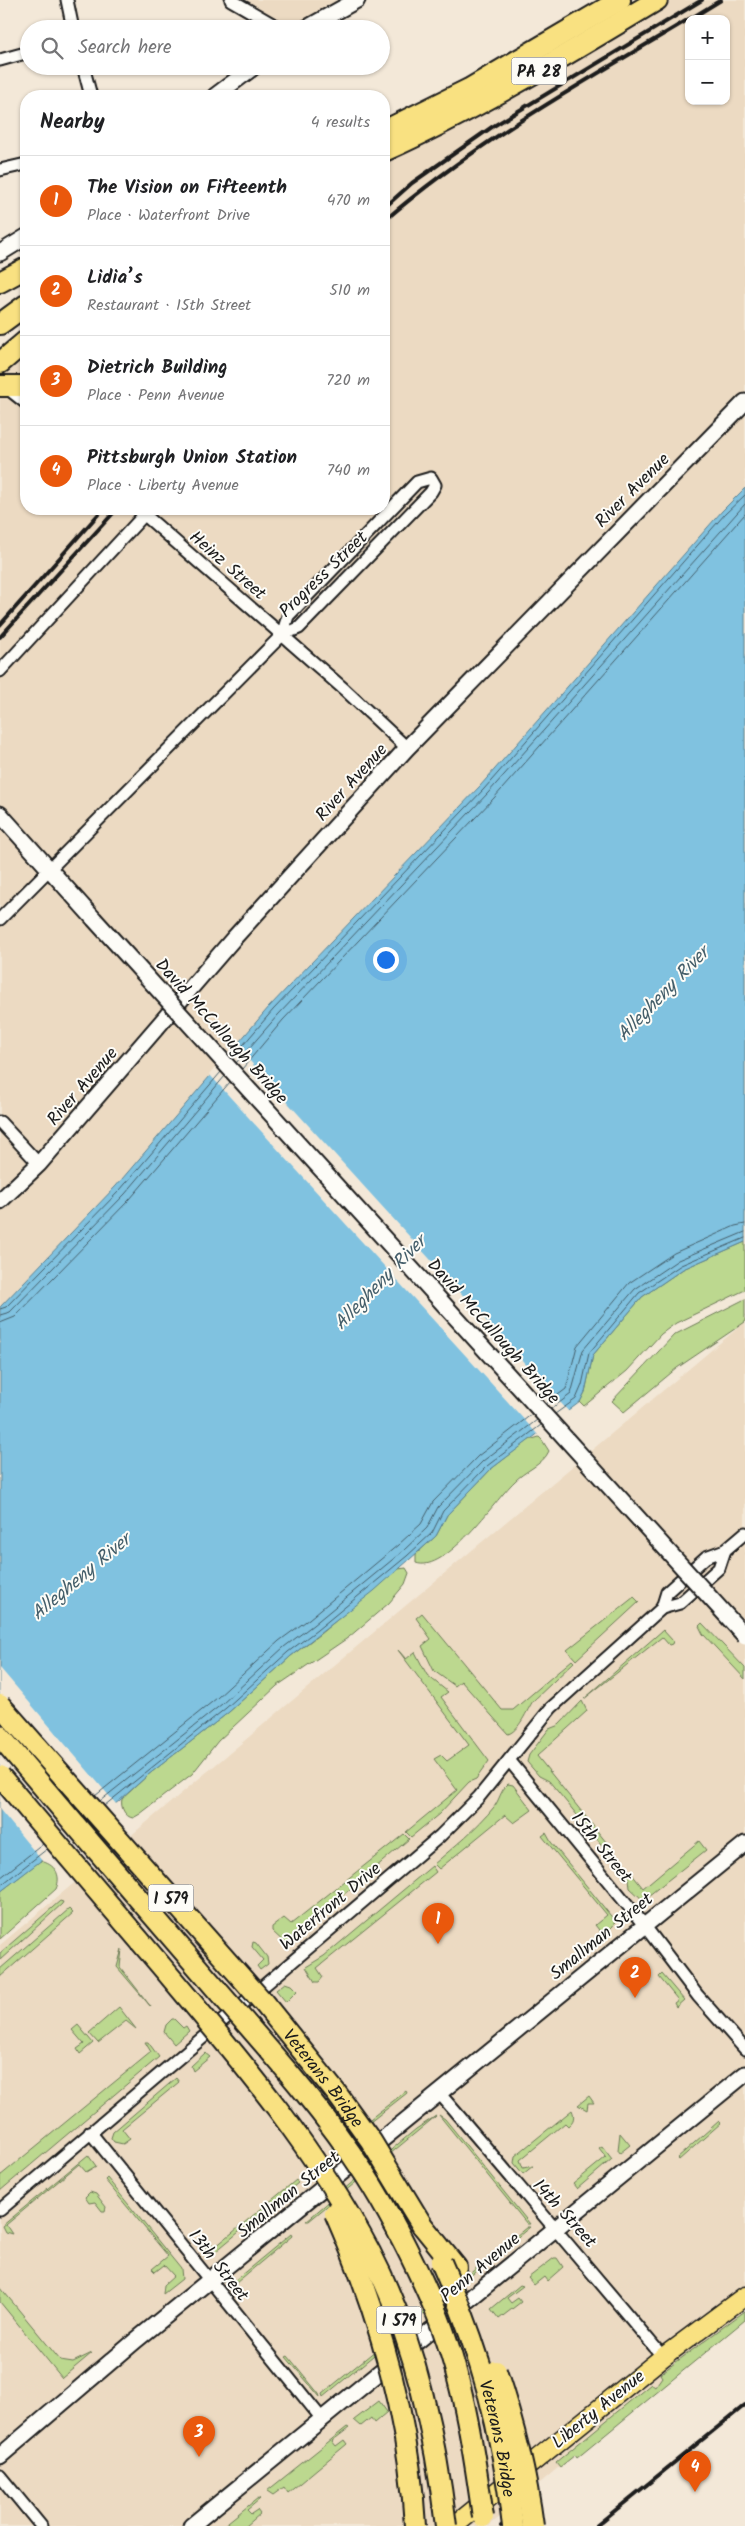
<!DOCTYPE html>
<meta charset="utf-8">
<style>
body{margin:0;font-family:Kalam,sans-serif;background:#f6f6f6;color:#202124}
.controls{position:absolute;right:15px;top:15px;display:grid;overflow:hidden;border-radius:10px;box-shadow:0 1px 4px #0004}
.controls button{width:45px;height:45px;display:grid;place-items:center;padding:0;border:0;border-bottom:1px solid #e0e0e0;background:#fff;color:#202124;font:25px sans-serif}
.you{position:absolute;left:385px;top:959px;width:18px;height:18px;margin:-12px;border:4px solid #fff;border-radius:50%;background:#1a73e8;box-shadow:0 0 0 8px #1a73e833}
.badge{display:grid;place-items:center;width:32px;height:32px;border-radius:50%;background:#ea580c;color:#fff;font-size:16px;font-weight:700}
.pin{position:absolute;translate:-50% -41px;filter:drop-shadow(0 1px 2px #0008)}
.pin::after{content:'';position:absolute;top:26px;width:18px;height:15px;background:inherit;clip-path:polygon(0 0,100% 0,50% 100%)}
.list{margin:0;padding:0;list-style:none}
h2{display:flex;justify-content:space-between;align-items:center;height:65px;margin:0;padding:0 20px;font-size:21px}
h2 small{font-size:16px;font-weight:400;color:#757577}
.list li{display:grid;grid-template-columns:32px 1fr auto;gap:15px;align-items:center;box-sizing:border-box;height:90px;padding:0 20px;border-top:1px solid #e0e0e0}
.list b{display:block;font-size:19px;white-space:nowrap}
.list p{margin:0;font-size:16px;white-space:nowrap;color:#757577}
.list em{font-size:16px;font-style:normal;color:#757577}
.icon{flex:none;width:28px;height:28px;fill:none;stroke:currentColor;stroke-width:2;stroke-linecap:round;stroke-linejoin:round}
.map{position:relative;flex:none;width:745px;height:2526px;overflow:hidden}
.search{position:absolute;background:#fff;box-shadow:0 1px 4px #0004;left:20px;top:20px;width:370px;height:55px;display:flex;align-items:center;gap:12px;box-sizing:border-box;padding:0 18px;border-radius:28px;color:#757577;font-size:19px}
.panel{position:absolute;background:#fff;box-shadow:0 1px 4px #0004;left:20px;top:90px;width:370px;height:425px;border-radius:20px}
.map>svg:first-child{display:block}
</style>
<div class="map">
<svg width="745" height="2526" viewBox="0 0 745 2526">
<rect width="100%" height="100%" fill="#f3e8d8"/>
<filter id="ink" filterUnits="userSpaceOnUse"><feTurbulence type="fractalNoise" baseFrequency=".02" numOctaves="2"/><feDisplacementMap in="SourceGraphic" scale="10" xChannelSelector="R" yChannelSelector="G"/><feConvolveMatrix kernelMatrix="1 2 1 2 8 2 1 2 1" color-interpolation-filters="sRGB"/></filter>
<g filter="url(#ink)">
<g fill="#ecdac2" fill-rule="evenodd">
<path d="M231,0H357L305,29H281Z"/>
<path d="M657,0H745V488L722,511L480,786L269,1007L116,1186L0,1307V363L26,341V509H384V151ZM689,19H726V101H689Z"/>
<path d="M745,1322V2310L489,2526H0V1945Z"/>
</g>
<g fill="#bcd88f" stroke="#6c7a56">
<path d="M745,1242V1290L676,1323L661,1334L627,1371L584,1406L580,1402L585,1392L593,1355L642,1297L683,1269Z"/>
<path d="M745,1299V1322L677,1368L624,1412L612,1401L674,1335Z"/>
<path d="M539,1437L542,1440L549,1451C543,1465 524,1471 514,1482C495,1500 446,1574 416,1563V1554L436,1536L447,1515L491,1469L529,1440Z"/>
<path d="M406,1568L409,1573L405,1584L389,1603L349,1637L277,1686L218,1741L192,1774L140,1814L133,1818C125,1817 120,1807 122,1799L148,1775L229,1712L291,1656L320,1634L398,1569Z"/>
<path d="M634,1597L639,1602L576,1660L567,1650Z"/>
<path d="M422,1613L502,1710H513L572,1660L574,1662L533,1701C527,1710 519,1731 508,1734L461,1681L455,1686L434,1671L422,1646L431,1639L416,1618Z"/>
<path d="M702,1623L745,1668V1679L703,1634L699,1626Z"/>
<path d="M663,1630L673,1641L672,1644L669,1645L662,1637L584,1699Z"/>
<path d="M398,1650L406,1659L415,1652L427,1675L448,1692L441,1697L489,1761L476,1779L469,1782L439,1814L411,1837L406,1832L457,1790L434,1759L441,1755L447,1761L469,1745Z"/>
<path d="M582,1701L587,1711L537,1756L643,1888L699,1841L706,1850L643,1900L630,1888L629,1878L549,1781L539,1776L527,1762L529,1755L549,1729L559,1725Z"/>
<path d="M508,1784L513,1785L532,1810L514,1823L505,1815L439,1869L434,1864C455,1846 477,1828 494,1807C500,1799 500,1791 508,1784Z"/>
<path d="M546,1833L551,1842L615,1921L613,1926L603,1935L595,1925L607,1915L542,1836Z"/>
<path d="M404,1834L409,1839L302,1930L299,1937L287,1945L272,1931V1927L284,1918L291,1924Z"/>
<path d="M40,1861C55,1864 62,1875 56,1889L0,1939V1892Z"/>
<path d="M432,1866L436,1872L317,1968L323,1977L319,1982H315L306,1967L324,1956Z"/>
<path d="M60,1901L63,1902L62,1904L0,1960V1953Z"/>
<path d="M69,1909L73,1913L0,1977V1969Z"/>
<path d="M253,1942L256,1943L267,1957L268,1964L260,1970L257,1966L263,1960L252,1947Z"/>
<path d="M122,1949L120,1967L151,2007L117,1967Z"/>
<path d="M662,1974L684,2000L676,2007L674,2003L678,2000L659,1977Z"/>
<path d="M285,1983L291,1985L297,1991L286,2002L276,1990Z"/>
<path d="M119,2007L136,2029L126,2021L98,2043L89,2033Z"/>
<path d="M172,2019H174L183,2028L186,2026L189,2031L174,2044L164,2032L166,2025Z"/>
<path d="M78,2025L93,2043L80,2054L77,2049L84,2044L72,2030Z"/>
<path d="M145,2042H148L159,2057L0,2191V2176L151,2052Z"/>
<path d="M205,2053L210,2057L193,2071L191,2066Z"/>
<path d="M176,2078L179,2082L122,2129L130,2139L123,2144L114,2142L111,2138L113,2132Z"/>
<path d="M406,2091L407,2093L332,2152L330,2150Z"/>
<path d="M589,2096L594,2103H588L587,2110L578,2105Z"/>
<path d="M572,2110C575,2117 574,2121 568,2126L565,2123L520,2160L523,2168L533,2166L523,2174L514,2163L515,2156Z"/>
<path d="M439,2115L445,2119L530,2224H527Z"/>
<path d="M436,2116L309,2221H306L416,2129Z"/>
<path d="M719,2121L721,2123L679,2160L677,2158Z"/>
<path d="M620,2133L630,2145L620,2153L618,2150Z"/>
<path d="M602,2146L612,2159L577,2189L573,2184L606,2157L599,2148Z"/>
<path d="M88,2155L96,2166L86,2172L79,2164L6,2225L12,2234L5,2232L2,2226Z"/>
<path d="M107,2178L181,2269L182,2279L163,2294L164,2285L174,2276L164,2265L155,2272L152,2269L168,2256L105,2180Z"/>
<path d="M296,2180L298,2183L215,2252L207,2250L204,2246L210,2242L215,2247Z"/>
<path d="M90,2192L96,2194L106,2207L105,2211H102L95,2202L89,2203L85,2197Z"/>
<path d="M527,2227H530L323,2397L322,2394Z"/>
<path d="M291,2234L292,2236L236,2283L234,2281Z"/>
<path d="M554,2258H557L563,2267L547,2281L544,2277L534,2285L528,2278Z"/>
<path d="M520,2285L523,2286L507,2298L511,2303L518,2298L521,2302L499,2319L491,2309Z"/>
<path d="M0,2287L60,2360L73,2362L92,2353L62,2378L0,2302Z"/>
<path d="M745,2311V2320L577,2458L575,2455L560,2467L556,2462L651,2384L655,2387L662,2377L660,2374Z"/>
<path d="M288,2356L319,2394L320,2397L286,2357Z"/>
<path d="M379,2401L387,2412L374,2423L371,2418L361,2426L354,2420Z"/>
<path d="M347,2427L349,2428L332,2441L336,2446L344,2440L347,2444L288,2493L284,2487L273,2495L267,2491Z"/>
<path d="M258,2498L260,2499L247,2510L251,2514L257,2510L260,2514L246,2526H223Z"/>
</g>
<path fill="#80c2e0" stroke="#588092" d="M745,488V1242L683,1269L642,1297L593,1355L585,1392L580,1402L491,1469L447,1515L436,1536L374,1591L291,1656L229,1712L148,1775L119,1801L0,1892V1307L116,1186L269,1007L480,786L722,511Z"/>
<g fill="#f3e8d8">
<path d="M235,1043L249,1060L570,1413L539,1436L209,1074Z"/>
<path d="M0,1668L117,1805L43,1862L0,1810Z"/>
</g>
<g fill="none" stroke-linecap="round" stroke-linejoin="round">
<g stroke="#445e6a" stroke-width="1">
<path d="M232,1058L273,1010L484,789L725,514L745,495"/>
<path d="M236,1063L278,1015L488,793L745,504"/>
<path d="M242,1069L283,1020L494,798L745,514"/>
<path d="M0,1309L6,1307L120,1190L221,1072"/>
<path d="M0,1315L10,1312L125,1194L225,1076"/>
<path d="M0,1323L15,1317L130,1199L230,1082"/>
<path d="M546,1404L566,1389L577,1346L629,1283L674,1253L735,1226L745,1224"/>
<path d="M551,1409L571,1394L583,1350L635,1289L678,1260L745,1232"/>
<path d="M555,1414L576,1399L582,1385L589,1353L639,1293L681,1265L745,1238"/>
<path d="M95,1796L217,1698L279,1641L309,1619L398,1545L421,1524L433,1502L478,1456L532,1414"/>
<path d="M100,1801L222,1704L284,1647L313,1625L403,1551L427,1528L438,1507L483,1461L537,1420"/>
<path d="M104,1806L226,1708L288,1652L317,1630L407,1556L432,1533L443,1511L487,1466L541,1425"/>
<path d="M0,1878L43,1844"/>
<path d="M0,1886L47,1849"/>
</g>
<g stroke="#1c1c1c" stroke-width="15">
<g id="street">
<path d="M67,0L73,29"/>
<path d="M231,0L281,29"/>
<path d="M0,60L29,52"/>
<path d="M83,66L91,96"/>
<path d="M0,170L26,164"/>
<path d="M7,388L26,403"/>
<path d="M138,509L345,690L407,748"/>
<path d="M0,671L144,515"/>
<path d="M0,919L282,635L299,628L431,492L435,485L431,478L417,482L288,616L282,635"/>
<path d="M0,1122L39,1164"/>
<path d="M662,1608L667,1592L706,1557L725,1550L745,1533"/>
<path d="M509,1760L644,1925L698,1996L745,2049"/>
<path d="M440,2094C515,2181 589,2269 663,2357"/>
<path d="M90,2132L322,2419"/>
<path d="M0,2210L440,1836L479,1797L551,1708L662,1608L680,1603L719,1568L725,1550"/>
<path d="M0,2476L41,2526"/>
</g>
</g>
<g stroke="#1c1c1c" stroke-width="19">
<g id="secondary">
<path d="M305,29L357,0"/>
<path d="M215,96L255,66"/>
<path d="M0,253L26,237"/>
<path d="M0,814L94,919"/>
<path d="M0,1201L39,1164L234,938L407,748L745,402"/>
<path d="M0,2456L135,2341L745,1844"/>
<path d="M191,2526L745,2074"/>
</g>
</g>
<g stroke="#1c1c1c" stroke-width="21">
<path id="primary" d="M454,2526L663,2357L745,2296"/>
</g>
<g stroke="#1c1c1c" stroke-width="24">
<g id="highway">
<path d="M384,131L469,89L620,0"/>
<path d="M384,151C479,108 568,54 657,0"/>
<path d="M0,282L26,268"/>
<path d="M0,324L26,305"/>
<path d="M0,363L26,341"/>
<path d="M0,386H26"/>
<path d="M422,2225L456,2267"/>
</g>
</g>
<use href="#street" stroke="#fdfcf7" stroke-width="11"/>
<use href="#secondary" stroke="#fdfcf7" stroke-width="15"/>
<use href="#primary" stroke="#f9e181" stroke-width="18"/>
<use href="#highway" stroke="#f9e181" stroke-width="20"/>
<g stroke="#1c1c1c" stroke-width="4">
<path d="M690,19L721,0"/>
<path d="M384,208L412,183L492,127L702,0"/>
<path d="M384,221C477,141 584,82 689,19"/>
<path d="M0,625L103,509"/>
<path d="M0,637L117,509"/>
<path d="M501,2526L535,2499"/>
<path d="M596,2526L745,2405"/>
</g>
<g stroke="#1c1c1c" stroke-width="19" stroke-linecap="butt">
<path id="secondary-bridge" d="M94,919L745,1636"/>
</g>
<g stroke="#1c1c1c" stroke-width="24" stroke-linecap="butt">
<g id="highway-bridge">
<path id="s1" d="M0,1705L263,2002L337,2094L371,2141L422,2225"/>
<path d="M0,1736C67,1816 136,1896 205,1976C259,2039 318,2102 364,2173C391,2215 414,2261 434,2307C462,2373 473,2445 483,2517"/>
<path d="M0,1776C56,1842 112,1908 168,1974C243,2063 315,2148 370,2252C414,2336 435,2432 446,2526"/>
<path d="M335,2213C379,2313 409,2416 415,2526"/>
<path id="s2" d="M441,2262C481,2352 502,2429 513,2526"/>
<path d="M496,2371C513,2422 526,2472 533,2526"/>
</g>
</g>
<use href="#secondary-bridge" stroke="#fdfcf7" stroke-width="15"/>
<use href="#highway-bridge" stroke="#f9e181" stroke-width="20"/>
</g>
</g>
<g text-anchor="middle" stroke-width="4" stroke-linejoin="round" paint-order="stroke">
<g fill="#fdfcf7" stroke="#605f5e" stroke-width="1">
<rect x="511.5" y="57.5" width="55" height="27" rx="4"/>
<rect x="148.5" y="1884.5" width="45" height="27" rx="4"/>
<rect x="376.5" y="2306.5" width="45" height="27" rx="4"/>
</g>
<g font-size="16" font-weight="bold" fill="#1c1c1c">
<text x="539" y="77">PA 28</text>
<text x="171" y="1904">I 579</text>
<text x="399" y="2326">I 579</text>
</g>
<g font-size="18" fill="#1c1c1c" stroke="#fdfcf7">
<text transform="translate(632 490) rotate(-45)" y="6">River Avenue</text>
<text transform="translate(228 565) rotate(41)" y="6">Heinz Street</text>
<text transform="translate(323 574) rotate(-44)" y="6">Progress Street</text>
<text transform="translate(351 782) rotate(-48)" y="6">River Avenue</text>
<text transform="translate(222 1031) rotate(48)" y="6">David McCullough Bridge</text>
<text transform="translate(82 1086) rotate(-49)" y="6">River Avenue</text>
<text transform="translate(494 1331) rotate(48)" y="6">David McCullough Bridge</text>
<text transform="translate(602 1847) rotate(51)" y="6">15th Street</text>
<text transform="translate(330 1906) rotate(-40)" y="6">Waterfront Drive</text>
<text transform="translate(601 1936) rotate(-39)" y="6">Smallman Street</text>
<text dy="6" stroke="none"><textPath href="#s1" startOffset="494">Veterans Bridge</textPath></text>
<text transform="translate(288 2194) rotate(-39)" y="6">Smallman Street</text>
<text transform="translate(565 2213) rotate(48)" y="6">14th Street</text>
<text transform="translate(219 2265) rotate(52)" y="6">13th Street</text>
<text transform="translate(480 2267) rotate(-40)" y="6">Penn Avenue</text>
<text transform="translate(598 2409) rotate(-39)" y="6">Liberty Avenue</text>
<text dy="6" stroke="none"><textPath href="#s2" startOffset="186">Veterans Bridge</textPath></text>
</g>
<g font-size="19" font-style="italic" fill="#445e6a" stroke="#fdfcf7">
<text transform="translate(662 993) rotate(-46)" y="7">Allegheny River</text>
<text transform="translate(379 1282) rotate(-46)" y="7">Allegheny River</text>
<text transform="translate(80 1576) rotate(-40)" y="7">Allegheny River</text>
</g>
</g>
</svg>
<div class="controls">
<button>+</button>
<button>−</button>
</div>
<div class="you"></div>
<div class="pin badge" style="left:438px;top:1944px">1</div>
<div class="pin badge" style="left:635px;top:1998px">2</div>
<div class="pin badge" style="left:199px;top:2457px">3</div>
<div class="pin badge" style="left:695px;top:2492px">4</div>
<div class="search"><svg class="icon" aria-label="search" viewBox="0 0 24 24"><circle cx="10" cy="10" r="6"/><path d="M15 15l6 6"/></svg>Search here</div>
<section class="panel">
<h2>Nearby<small>4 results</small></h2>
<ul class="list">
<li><span class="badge">1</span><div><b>The Vision on Fifteenth</b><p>Place · Waterfront Drive</p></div><em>470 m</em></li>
<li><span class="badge">2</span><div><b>Lidia’s</b><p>Restaurant · 15th Street</p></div><em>510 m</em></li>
<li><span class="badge">3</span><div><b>Dietrich Building</b><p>Place · Penn Avenue</p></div><em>720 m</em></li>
<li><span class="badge">4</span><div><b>Pittsburgh Union Station</b><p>Place · Liberty Avenue</p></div><em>740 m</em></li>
</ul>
</section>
</div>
